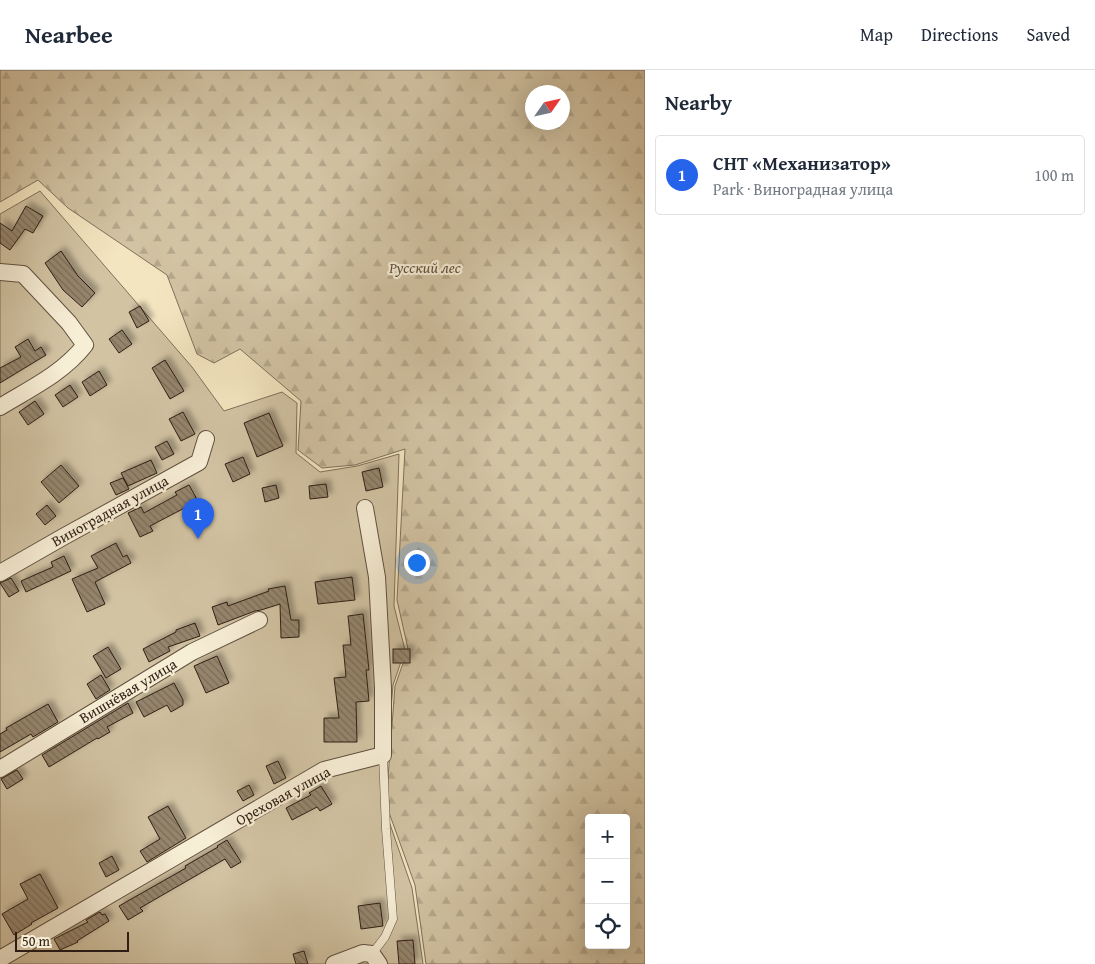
<!DOCTYPE html>
<meta charset="utf-8">
<style>
body{margin:0;font-family:"Gentium Book Plus",serif;background:#f6f6f7;color:#1f2937}
.controls{position:absolute;right:15px;bottom:15px;display:grid;overflow:hidden;border-radius:5px;box-shadow:0 5px 20px #0002}
.controls button{width:45px;height:45px;display:grid;place-items:center;padding:0;border:0;border-bottom:1px solid #e0e1e3;background:#fff;color:#1f2937;font:25px sans-serif}
.compass{position:absolute;left:525px;top:15px;width:45px;height:45px;border-radius:50%;background:#fff;box-shadow:0 5px 20px #0002;rotate:56deg}
.scale{position:absolute;left:15px;bottom:12px;width:114px;box-sizing:border-box;padding-left:5px;border:2px solid #2f1e14;border-top:0;font-size:14px;line-height:18px;white-space:nowrap;color:#2f1e14;-webkit-text-stroke:4px #f7eed6;paint-order:stroke}
.you{position:absolute;left:416px;top:492px;width:18px;height:18px;margin:-12px;border:4px solid #fff;border-radius:50%;background:#1a73e8;box-shadow:0 0 0 8px #1a73e833}
.badge{display:grid;place-items:center;width:32px;height:32px;border-radius:50%;background:#2563eb;color:#fff;font-size:16px;font-weight:700}
.pin{position:absolute;translate:-50% -41px;filter:drop-shadow(0 1px 2px #0008)}
.pin::after{content:'';position:absolute;top:26px;width:18px;height:15px;background:inherit;clip-path:polygon(0 0,100% 0,50% 100%)}
.list{margin:0;padding:0;list-style:none}
h2{display:flex;justify-content:space-between;align-items:center;height:65px;margin:0;padding:0 20px;font-size:21px}
h2 small{font-size:16px;font-weight:400;color:#747a83}
.list li{display:grid;grid-template-columns:32px 1fr auto;gap:15px;align-items:center;box-sizing:border-box;height:80px;margin:0 10px 10px;padding:0 10px;border:1px solid #e0e1e3;border-radius:5px}
.list b{display:block;font-size:19px;white-space:nowrap}
.list p{margin:0;font-size:16px;white-space:nowrap;color:#747a83}
.list em{font-size:16px;font-style:normal;color:#747a83}
.icon{flex:none;width:28px;height:28px;fill:none;stroke:currentColor;stroke-width:2;stroke-linecap:round;stroke-linejoin:round}
.map{position:relative;flex:none;width:645px;height:894px;overflow:hidden}
header{display:flex;align-items:center;gap:30px;box-sizing:border-box;height:70px;padding:0 25px;background:#fff;border-bottom:1px solid #e0e1e3}
header strong{font-size:24px}
nav{display:flex;gap:28px;margin-inline-start:auto;font-size:18px}
main{display:flex}
aside{flex:1;background:#fff}
.map>svg:first-child{display:block}
</style>
<header>
<strong>Nearbee</strong>
<nav><a>Map</a><a>Directions</a><a>Saved</a></nav>
</header>
<main>
<div class="map">
<svg width="645" height="894" viewBox="0 0 645 894">
<defs>
<pattern id="forest-firs" width="22" height="20" patternUnits="userSpaceOnUse" patternTransform="scale(1.25)"><rect width="22" height="20" fill="#d2c3a3"/><path d="M5 1l3.5 6h-7zM16 11l3.5 6h-7z" fill="#b5a78b"/></pattern>
<pattern id="building-back-hatch" width="6" height="6" patternUnits="userSpaceOnUse" patternTransform="scale(1.25)"><rect width="6" height="6" fill="#95856d"/><path d="M-1 5l2 2M0 0l6 6M5-1l2 2" fill="none" stroke="#7a6c58"/></pattern>
<filter id="shadow"><feDropShadow dx="4.5" dy="-4.5" stdDeviation="2.5" flood-color="#0004"/></filter>
</defs>
<rect width="100%" height="100%" fill="#f3e5c0"/>
<filter id="stains"><feTurbulence type="fractalNoise" baseFrequency=".004" numOctaves="4"/><feColorMatrix values="0 0 0 0 .2 0 0 0 0 .09 0 0 0 0 .02 0 0 0 .5 -.17"/></filter>
<radialGradient id="worn" r=".72"><stop offset=".6" stop-color="#630" stop-opacity="0"/><stop offset="1" stop-color="#630" stop-opacity=".3"/></radialGradient>
<path fill="#d2c3a3" stroke="#80705c" d="M40,121L192,297L224,341L282,322L297,333L296,383L320,402L357,396L399,384L394,536L405,580L393,615L383,734L412,818L423,894H0V144Z"/>
<path fill="url(#forest-firs)" stroke="#80705c" fill-rule="evenodd" d="M0,0H645V894H426L415,815L386,734L395,616L408,579L397,530L405,379L355,395L322,398L298,380L301,331L240,279L214,293L197,284L167,205L68,138L38,110L0,132ZM532,22H562V52H532ZM589,748H626V875H589Z"/>
<g fill="url(#building-back-hatch)" stroke="#2f1e14" filter="url(#shadow)">
<path d="M26,136L43,146L33,163L25,159L10,180L0,173V153L12,161Z"/>
<path d="M61,181L78,206L95,223L82,237L63,220L45,193Z"/>
<path d="M140,236L149,251L137,258L129,242Z"/>
<path d="M122,260L132,274L119,283L109,269Z"/>
<path d="M28,269L35,281L41,277L46,285L0,313V298L21,287L15,277Z"/>
<path d="M165,290L184,321L170,329L152,298Z"/>
<path d="M99,301L107,315L90,326L82,312Z"/>
<path d="M70,315L78,327L63,337L55,325Z"/>
<path d="M35,331L44,344L28,355L19,342Z"/>
<path d="M183,342L195,364L181,371L169,349Z"/>
<path d="M269,343L283,376L257,387L244,353Z"/>
<path d="M167,371L174,384L162,390L155,377Z"/>
<path d="M243,387L250,404L233,412L225,394Z"/>
<path d="M151,390L157,403L128,416L121,403Z"/>
<path d="M61,395L79,416L59,433L41,412Z"/>
<path d="M379,398L383,417L366,421L362,402Z"/>
<path d="M123,408L129,419L116,425L110,413Z"/>
<path d="M326,414L328,427L310,429L309,416Z"/>
<path d="M189,415L198,431L150,456L153,461L140,467L128,443L141,437L144,443L177,425L175,422Z"/>
<path d="M276,415L279,428L265,432L262,418Z"/>
<path d="M47,435L56,446L45,455L36,444Z"/>
<path d="M116,473L123,487L127,485L131,493L95,512L105,534L87,542L72,509L98,498L91,486Z"/>
<path d="M64,486L71,501L26,522L21,511L53,497L51,492Z"/>
<path d="M352,507L355,530L318,534L315,512Z"/>
<path d="M11,508L19,521L9,527L0,513Z"/>
<path d="M285,516L291,550H299V567L281,568L280,534L261,540L255,541L218,555L212,537L227,532L228,536L269,521L268,519Z"/>
<path d="M363,544L369,600H366L369,631L356,632L357,672H324V648H339L334,608L346,607L343,575H351L348,546Z"/>
<path d="M195,553L200,566L168,577L170,581L149,592L143,579L176,562V560Z"/>
<path d="M108,577L121,599L106,608L93,586Z"/>
<rect x="393" y="579" width="17" height="14"/>
<path d="M217,586L229,613L206,623L194,596Z"/>
<path d="M101,605L110,620L96,629L87,614Z"/>
<path d="M174,613L183,630V635L171,642L167,635L144,647L136,632Z"/>
<path d="M128,633L133,643L107,657L110,662L98,669L97,668L49,697L42,685Z"/>
<path d="M48,634L58,652L33,667L31,664L0,682V664L7,660L6,658Z"/>
<path d="M278,691L286,708L274,714L266,696Z"/>
<path d="M17,700L23,709L7,719L1,709Z"/>
<path d="M249,715L254,725L243,731L237,721Z"/>
<path d="M321,716L332,734L320,741L317,737L292,750L286,738L311,725L309,723Z"/>
<path d="M168,736L186,768L147,792L140,781L160,769L148,747Z"/>
<path d="M227,770L241,792L231,798L225,789L140,838L143,841L128,850L119,836L186,798L185,796L218,777L217,776Z"/>
<path d="M112,786L119,800L106,807L99,793Z"/>
<path d="M40,804L58,838L31,853L32,854L14,865L2,844L28,829L20,814Z"/>
<path d="M380,833L383,856L361,859L358,836Z"/>
<path d="M100,842L102,845L105,844L109,851L77,871L78,872L60,880L54,869L88,852L86,850Z"/>
<path d="M413,870L415,894H399L397,871Z"/>
<path d="M304,881L308,894H296L293,884Z"/>
</g>
<g fill="none" stroke-linecap="round" stroke-linejoin="round">
<g stroke="#60503f" stroke-width="9">
<path id="service" d="M372,884L385,867L393,849L386,759L383,685"/>
</g>
<g stroke="#60503f" stroke-width="18">
<g id="minor">
<path d="M0,202L23,204L69,253L85,275C62,304 31,318 0,337"/>
<path d="M0,503L63,467L199,392L206,369"/>
<path d="M0,699L192,582L259,550"/>
<path d="M0,889L324,700L383,685V618L377,507L365,438"/>
<path d="M334,894L363,883L372,884L379,894"/>
</g>
</g>
<use href="#service" stroke="#f7eed6" stroke-width="8"/>
<use href="#minor" stroke="#f7eed6" stroke-width="16"/>
</g>
<g text-anchor="middle" stroke-width="4.5" stroke-linejoin="round" paint-order="stroke">
<g font-size="15" font-style="italic" fill="#60503f" stroke="#f7eed6">
<text x="425" y="203">Русский лес</text>
</g>
<g font-size="15" fill="#2f1e14" stroke="#f7eed6">
<text transform="translate(110 441) rotate(-29)" y="5">Виноградная улица</text>
<text transform="translate(128 621) rotate(-31)" y="5">Вишнёвая улица</text>
<text transform="translate(283 726) rotate(-29)" y="5">Ореховая улица</text>
</g>
</g>
<rect width="100%" height="100%" filter="url(#stains)"/>
<rect width="100%" height="100%" fill="url(#worn)"/>
</svg>
<div class="controls">
<button>+</button>
<button>−</button>
<button><svg class="icon" aria-label="locate" viewBox="0 0 24 24"><circle cx="12" cy="12" r="6"/><path d="M12 2v4M12 18v4M2 12h4M18 12h4"/></svg></button>
</div>
<svg class="compass" viewBox="-18 -18 36 36"><path d="M0-13l5 13h-10z" fill="#e53935"/><path d="M0 13l5-13h-10z" fill="#747a83"/></svg>
<div class="scale">50 m</div>
<div class="you"></div>
<div class="pin badge" style="left:198px;top:469px">1</div>
</div>
<aside>
<h2>Nearby<small></small></h2>
<ul class="list">
<li><span class="badge">1</span><div><b>СНТ «Механизатор»</b><p>Park · Виноградная улица</p></div><em>100 m</em></li>
</ul>
</aside>
</main>
